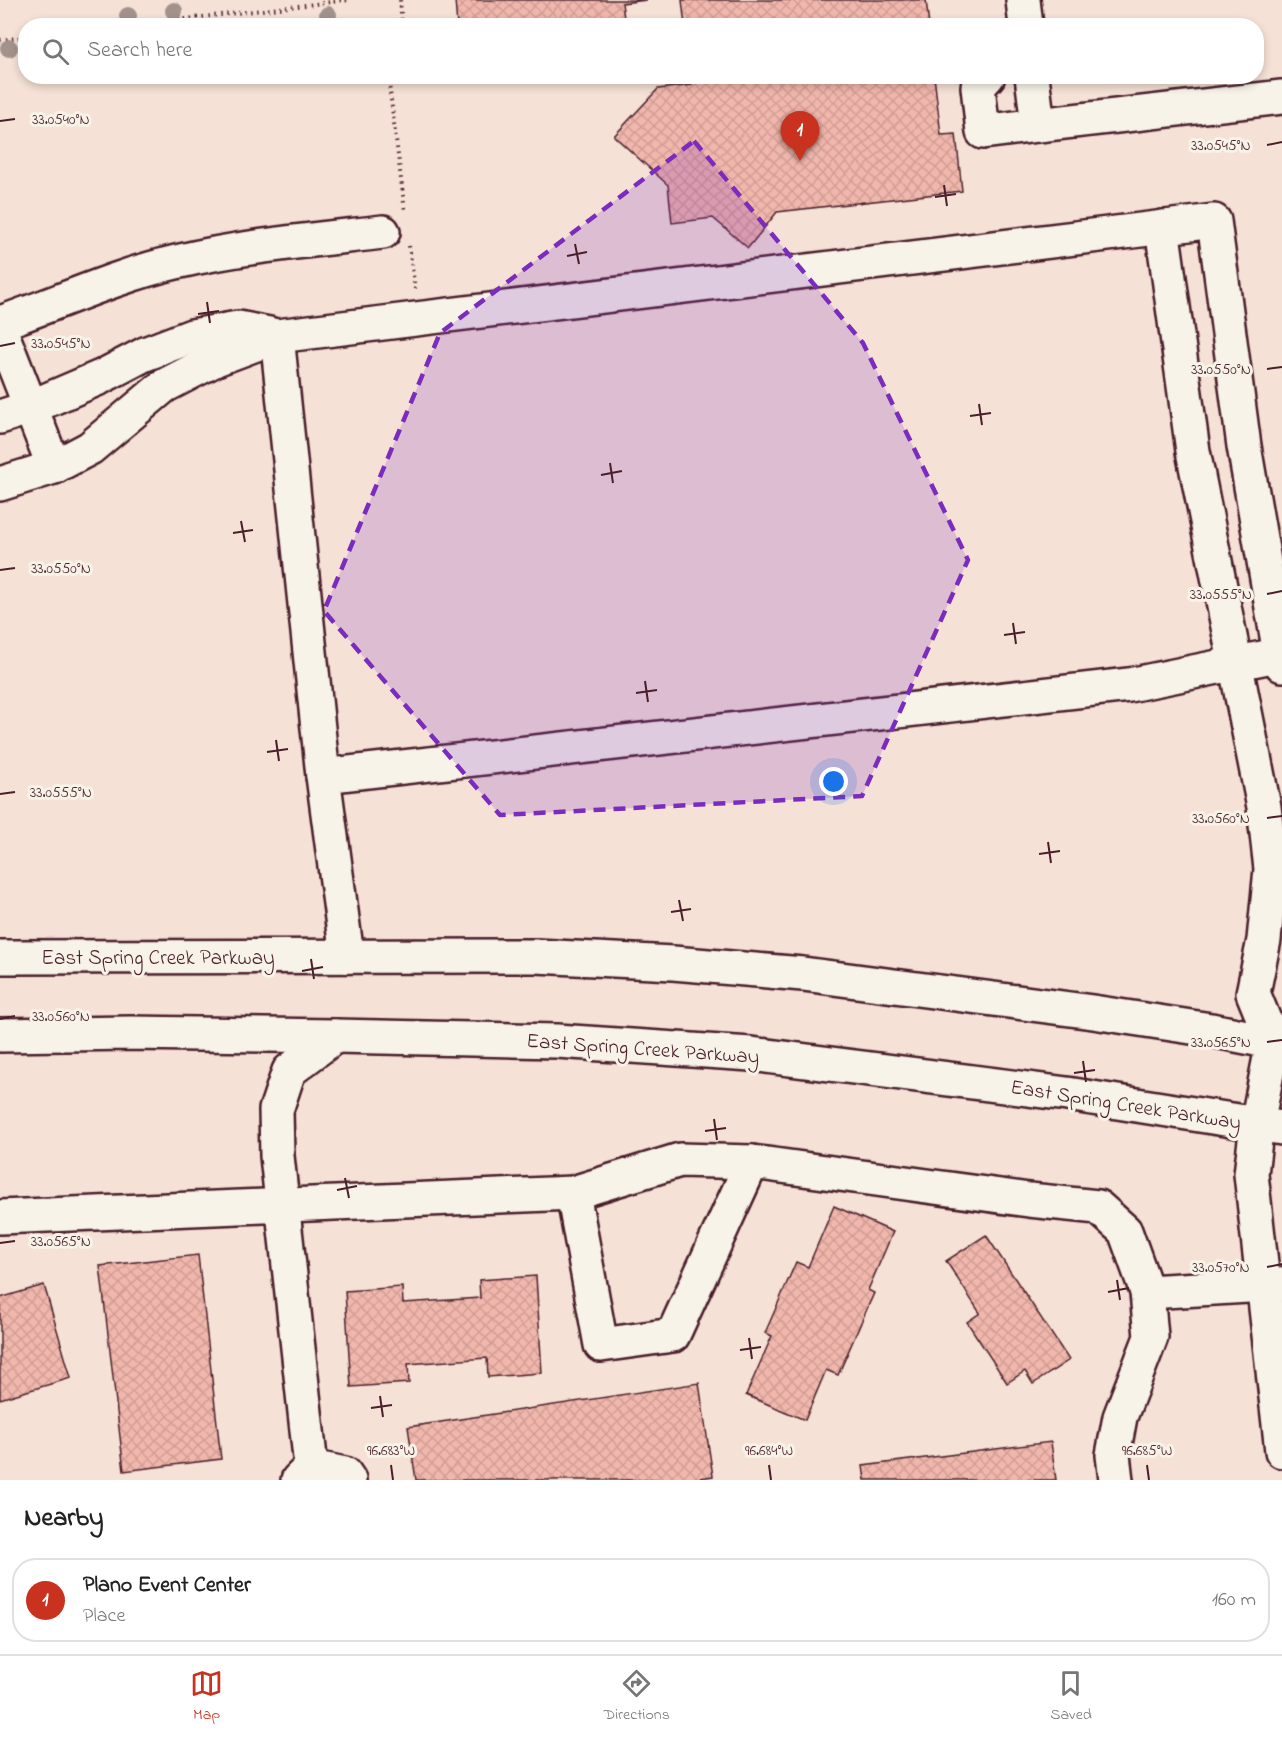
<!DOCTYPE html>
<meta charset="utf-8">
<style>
body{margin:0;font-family:"Indie Flower",sans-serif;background:#f6f6f6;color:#222}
.you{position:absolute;left:834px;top:782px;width:21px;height:21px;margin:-15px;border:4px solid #fff;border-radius:50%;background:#1a73e8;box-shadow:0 0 0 9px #1a73e833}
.badge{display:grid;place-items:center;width:39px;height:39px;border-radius:50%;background:#c8321e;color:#fff;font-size:20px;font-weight:700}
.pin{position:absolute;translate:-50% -50px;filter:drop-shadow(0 2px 3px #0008)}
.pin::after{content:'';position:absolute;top:32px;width:21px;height:18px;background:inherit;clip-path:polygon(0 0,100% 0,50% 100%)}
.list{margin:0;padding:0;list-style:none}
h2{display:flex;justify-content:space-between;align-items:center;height:78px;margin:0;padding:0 24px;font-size:26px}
h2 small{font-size:20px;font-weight:400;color:#767676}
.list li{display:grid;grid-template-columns:39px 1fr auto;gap:18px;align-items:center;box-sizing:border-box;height:84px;margin:0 12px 12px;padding:0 12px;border:2px solid #e0e0e0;border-radius:24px}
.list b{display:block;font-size:22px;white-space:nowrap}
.list p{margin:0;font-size:20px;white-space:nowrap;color:#767676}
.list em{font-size:20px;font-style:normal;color:#767676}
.icon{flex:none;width:33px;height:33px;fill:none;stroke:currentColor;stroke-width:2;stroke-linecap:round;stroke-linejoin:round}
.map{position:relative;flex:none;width:1282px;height:1480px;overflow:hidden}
.search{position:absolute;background:#fff;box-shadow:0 3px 9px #0003;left:18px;right:18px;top:18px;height:66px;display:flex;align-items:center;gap:15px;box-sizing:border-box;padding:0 21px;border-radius:24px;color:#767676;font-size:22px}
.sheet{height:174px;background:#fff}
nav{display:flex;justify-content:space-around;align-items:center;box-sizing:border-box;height:84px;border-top:2px solid #e0e0e0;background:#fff;font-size:16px;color:#767676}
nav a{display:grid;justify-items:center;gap:3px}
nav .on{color:#c8321e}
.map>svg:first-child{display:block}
</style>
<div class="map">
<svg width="1282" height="1480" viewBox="0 0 1282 1480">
<defs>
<pattern id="building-cross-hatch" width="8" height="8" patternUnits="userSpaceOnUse" patternTransform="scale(1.5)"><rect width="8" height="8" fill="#f1b7ac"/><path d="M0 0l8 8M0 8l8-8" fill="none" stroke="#d09d94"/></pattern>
</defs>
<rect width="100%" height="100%" fill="#f5e1d6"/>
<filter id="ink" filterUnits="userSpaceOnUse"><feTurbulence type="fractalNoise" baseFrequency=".0167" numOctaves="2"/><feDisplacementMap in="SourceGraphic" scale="12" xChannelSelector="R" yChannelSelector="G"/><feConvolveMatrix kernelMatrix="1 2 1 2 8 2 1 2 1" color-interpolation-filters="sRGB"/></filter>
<g filter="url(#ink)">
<g fill="url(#building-cross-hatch)" stroke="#4a1f2b" stroke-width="1.5">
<path d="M455,0H647L622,3L625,26H457Z"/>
<path d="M682,0H926L929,26H685Z"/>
<path d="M691,76H934L941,135L956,134L962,191L777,212L748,248L713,218L672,223L668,185L614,136L658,89L692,85Z"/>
<path d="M834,1206L893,1232L868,1290L874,1293L838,1375L826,1370L805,1420L746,1395L772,1336L765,1333L796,1262L808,1267Z"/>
<path d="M986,1235L1069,1360L1033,1384L1025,1371L1007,1383L967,1322L980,1313L946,1261Z"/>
<path d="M198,1255L221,1459L124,1471L100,1266Z"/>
<path d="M536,1276L542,1373L488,1377L487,1358L408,1364L409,1383L351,1387L345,1291L402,1287L403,1303L480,1298L479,1280Z"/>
<path d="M44,1285L71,1378L0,1399V1298Z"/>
<path d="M699,1383L713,1476L687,1480H416L408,1427Z"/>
<path d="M1051,1442L1056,1480H865L863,1466Z"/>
</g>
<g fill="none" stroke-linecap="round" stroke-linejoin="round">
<g stroke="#4a1f2b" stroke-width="38">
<g id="minor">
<path d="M1023,0L1026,26"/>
<path d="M988,76L978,87L983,132L1038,125"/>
<path d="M1032,76L1038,125L1282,97"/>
<path d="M1162,227L1193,451L1264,807L1271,869L1264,940L1253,993L1273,1042"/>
<path d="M0,323C58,303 116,276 176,262C244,246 314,240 383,232"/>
<path d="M0,329L54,467"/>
<path d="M277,336L323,776L347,956"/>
<path d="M0,417L31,407L101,377L145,354L192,336L238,328L269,334"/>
<path d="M0,484L54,467L90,448L164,386L216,359L277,336L1214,221L1244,446L1282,665"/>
<path d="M323,776L1129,685L1282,654"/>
<path d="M1282,1031L1273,1042L1257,1124L1251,1174L1282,1451"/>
<path d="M573,1193L601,1345L673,1335L752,1162"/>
<path d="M0,1217L573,1193L680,1160L752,1162L1029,1200L1098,1207L1125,1231L1147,1292L1151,1337L1120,1417L1113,1455L1116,1480"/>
<path d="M1147,1292L1282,1284"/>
<path d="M311,1467L277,1156L276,1110L289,1071L335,1036"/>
<path d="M298,1480L311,1467L345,1474L349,1480"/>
</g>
</g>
<g stroke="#4a1f2b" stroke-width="38">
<g id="major">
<path d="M0,957L536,956L673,963L803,974L1093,1012L1211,1030L1282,1044"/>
<path d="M0,1035L131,1033L335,1036L557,1041L751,1054L1067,1094L1282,1128"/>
</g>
</g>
<g stroke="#4a1f2b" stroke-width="4" stroke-dasharray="1.5 4.5" stroke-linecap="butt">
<path d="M400,0L402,26"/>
<path d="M125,26L349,0"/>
<path d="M0,40L26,37"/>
<path d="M388,76L405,211"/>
<path d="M409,246L415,289"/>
</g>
<use href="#minor" stroke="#f7f3e8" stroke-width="33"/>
<use href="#major" stroke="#f7f3e8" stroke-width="33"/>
</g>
<g fill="#a3928b">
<circle cx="174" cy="11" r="9"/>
<circle cx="328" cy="15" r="9"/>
<circle cx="128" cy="16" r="9"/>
<circle cx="9" cy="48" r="9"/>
</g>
</g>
<path fill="#7b2cbf" fill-opacity="0.2" stroke="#7b2cbf" stroke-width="4.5" stroke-dasharray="12 8" stroke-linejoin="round" d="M694,141L863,343L968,560L862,796L500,815L324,611L440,333Z"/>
<path fill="none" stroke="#4a1f2b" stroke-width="2" d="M0,121L15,119M1267,145L1282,142M944,185L947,206M935,197L956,194M575,244L579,264M567,256L587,252M207,302L210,323M198,314L219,311M0,346L15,343M1267,369L1282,367M979,404L982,425M970,416L991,413M610,463L613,483M601,475L622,471M241,521L245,542M233,533L253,530M0,570L15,568M1267,594L1282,591M1013,623L1016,644M1004,635L1025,632M645,681L648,702M636,693L657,690M276,740L279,761M267,752L288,749M0,794L15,792M1267,818L1282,816M1048,842L1051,863M1039,854L1060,851M679,900L683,921M671,912L691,909M311,959L314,979M302,971L323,967M0,1019L15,1016M1267,1042L1282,1040M1083,1061L1086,1082M1074,1073L1095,1070M714,1119L717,1140M705,1131L726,1128M345,1178L349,1198M337,1190L357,1186M0,1243L15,1241M1267,1267L1282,1264M1117,1280L1120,1300M1108,1292L1129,1288M749,1338L752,1359M740,1350L761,1347M380,1396L383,1417M371,1408L392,1405M391,1465L393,1480M769,1465L771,1480M1147,1465L1149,1480"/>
<g text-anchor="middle" stroke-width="6" stroke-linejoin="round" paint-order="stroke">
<g font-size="21" fill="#4a1f2b" stroke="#f7f3e8">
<text x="158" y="964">East Spring Creek Parkway</text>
<text transform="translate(643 1048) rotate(4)" y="7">East Spring Creek Parkway</text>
<text transform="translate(1126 1104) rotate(9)" y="7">East Spring Creek Parkway</text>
</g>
</g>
<g font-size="15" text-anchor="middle" fill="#4a1f2b" stroke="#f7f3e8" stroke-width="6" stroke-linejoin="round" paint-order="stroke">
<text x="61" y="124">33.0540°N</text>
<text x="1221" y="150">33.0545°N</text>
<text x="61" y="348">33.0545°N</text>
<text x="1221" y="374">33.0550°N</text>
<text x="61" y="573">33.0550°N</text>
<text x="1221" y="599">33.0555°N</text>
<text x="61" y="797">33.0555°N</text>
<text x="1221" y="823">33.0560°N</text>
<text x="61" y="1021">33.0560°N</text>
<text x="1221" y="1047">33.0565°N</text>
<text x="61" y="1246">33.0565°N</text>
<text x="1221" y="1272">33.0570°N</text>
<text x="391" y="1455">96.683°W</text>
<text x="769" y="1455">96.684°W</text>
<text x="1147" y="1455">96.685°W</text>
</g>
</svg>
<div class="you"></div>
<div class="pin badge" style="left:800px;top:161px">1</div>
<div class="search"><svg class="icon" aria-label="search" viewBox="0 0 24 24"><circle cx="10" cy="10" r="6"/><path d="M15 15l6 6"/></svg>Search here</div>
</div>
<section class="sheet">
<h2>Nearby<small></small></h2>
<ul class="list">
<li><span class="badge">1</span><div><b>Plano Event Center</b><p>Place</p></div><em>160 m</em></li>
</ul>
</section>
<nav>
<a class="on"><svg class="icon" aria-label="map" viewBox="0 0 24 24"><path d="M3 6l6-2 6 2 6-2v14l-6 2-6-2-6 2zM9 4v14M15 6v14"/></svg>Map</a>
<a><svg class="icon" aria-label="directions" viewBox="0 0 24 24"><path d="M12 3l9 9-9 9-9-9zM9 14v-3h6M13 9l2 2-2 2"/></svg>Directions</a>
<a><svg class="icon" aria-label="saved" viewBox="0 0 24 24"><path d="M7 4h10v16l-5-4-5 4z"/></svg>Saved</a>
</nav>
